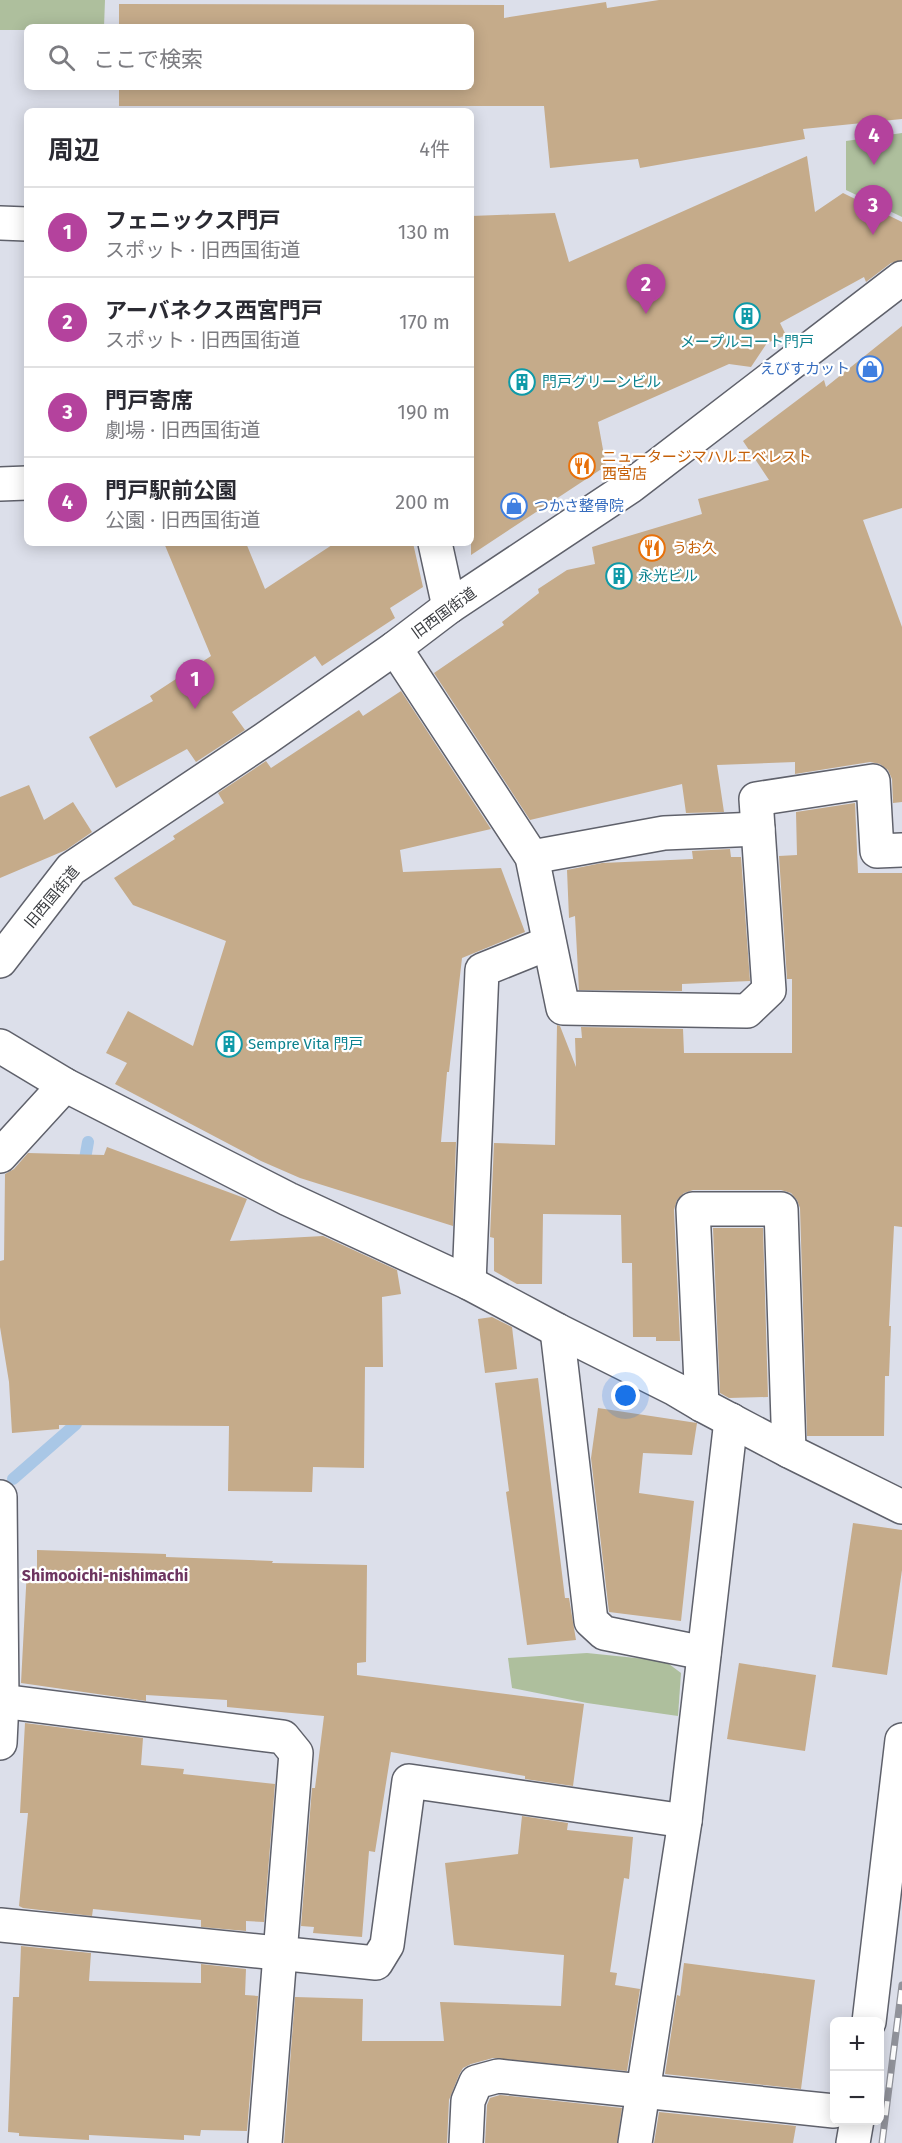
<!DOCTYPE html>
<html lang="ja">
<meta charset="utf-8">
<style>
body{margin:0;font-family:"Fira Sans","Noto Sans JP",sans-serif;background:#f2f2f3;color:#2b2b33}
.controls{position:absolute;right:18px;bottom:18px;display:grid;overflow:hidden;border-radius:9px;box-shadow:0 3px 15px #0003}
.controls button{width:54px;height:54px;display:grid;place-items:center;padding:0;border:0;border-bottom:2px solid #e1e1e2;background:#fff;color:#2b2b33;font:30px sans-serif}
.you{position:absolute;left:626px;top:1396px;width:21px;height:21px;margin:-15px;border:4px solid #fff;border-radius:50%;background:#1a73e8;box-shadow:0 0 0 9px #1a73e833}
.badge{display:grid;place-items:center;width:39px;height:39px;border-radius:50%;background:#b4429d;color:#fff;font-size:20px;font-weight:700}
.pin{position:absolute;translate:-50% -50px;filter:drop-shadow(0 2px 3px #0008)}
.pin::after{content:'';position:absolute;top:32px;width:21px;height:18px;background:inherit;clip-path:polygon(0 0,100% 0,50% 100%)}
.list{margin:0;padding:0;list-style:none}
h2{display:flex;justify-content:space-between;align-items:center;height:78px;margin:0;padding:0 24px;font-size:26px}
h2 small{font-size:20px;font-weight:400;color:#7c7c81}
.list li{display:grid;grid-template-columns:39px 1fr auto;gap:18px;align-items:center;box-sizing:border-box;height:90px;padding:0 24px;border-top:2px solid #e1e1e2}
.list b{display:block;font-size:22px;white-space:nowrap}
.list p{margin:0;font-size:20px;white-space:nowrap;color:#7c7c81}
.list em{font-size:20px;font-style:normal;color:#7c7c81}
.icon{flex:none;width:33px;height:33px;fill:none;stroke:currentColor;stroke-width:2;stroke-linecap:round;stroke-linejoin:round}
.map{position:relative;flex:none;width:902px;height:2143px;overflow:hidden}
.search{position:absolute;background:#fff;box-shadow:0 3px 15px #0003;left:24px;top:24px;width:450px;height:66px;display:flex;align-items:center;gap:15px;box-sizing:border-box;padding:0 21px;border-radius:9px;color:#7c7c81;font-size:22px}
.panel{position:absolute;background:#fff;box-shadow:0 3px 15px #0003;left:24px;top:108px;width:450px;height:438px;border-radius:9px}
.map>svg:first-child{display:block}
</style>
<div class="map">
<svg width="902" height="2143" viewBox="0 0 902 2143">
<rect width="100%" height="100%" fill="#dcdfea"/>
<g fill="#aebf9d">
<path d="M0,0H105L104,27H27V30H0Z"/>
<path d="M902,133V217L846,190V141Z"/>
<path d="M587,1653L665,1661L681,1673L678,1716L587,1703L512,1688L508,1658Z"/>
</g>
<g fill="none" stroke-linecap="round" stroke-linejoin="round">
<g stroke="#a9c7e6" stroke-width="12">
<path d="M83,1170L88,1142"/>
<path d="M13,1479L76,1424L75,1410"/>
</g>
</g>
<g fill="#c5ab8a">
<path d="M659,0H902V119L803,129L805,139L640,168L638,159L550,168L544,106H119V87H471V27H119V4L504,5V18L606,2L607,8Z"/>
<path d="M807,156L815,212L843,193L902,222V260L891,263L866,282L864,277L780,323L786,335L767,343L751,367L729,364L598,422L606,466L471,555V216L555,213L569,262Z"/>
<path d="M902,326V508L863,520L902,627V802L893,803L892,779L888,770L880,764L870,762L795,774V762L717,765L724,812L686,813L682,784L530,820L434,673L504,625L502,622L539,593L538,589L567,570L595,564L592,547L702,514L698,499L769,480L743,441L824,380L826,387Z"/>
<path d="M164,543H246L265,589L335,543H413L423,587L390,608L395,618L322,666L315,656L232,712L245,730L196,762L187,749L116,788L89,737L153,701L150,696L211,656Z"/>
<path d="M401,691L491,829L400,850L403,872L501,868L525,932L462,958L449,1072H447L441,1142H456L453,1226L300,1178L261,1161L115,1084L127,1063L106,1053L128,1011L193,1046L226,941L133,905L114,878L175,839L173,836L224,803L218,793L266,761L271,768L359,710L363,716Z"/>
<path d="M29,785L44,820L73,802L92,832L66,850L0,878V797Z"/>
<path d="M855,803L858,873H902V1227L894,1226L889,1326H891L889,1376H885L884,1436H807L800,1208L797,1200L791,1193L781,1190H693L684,1193L677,1200L674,1210L680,1341H656V1337H633L632,1263H622L621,1215L543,1214L542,1284H517L494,1271V1238L490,1237L494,1143L555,1145L557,1025L560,1026L576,1067L575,1038H582L581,1027L683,1029L684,1053H792V979H787L779,856L797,855L796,812Z"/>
<path d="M730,849L731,857H741L750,981L682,984V991L579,990L575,916L569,918L567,870L602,863L693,859L692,851Z"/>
<path d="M107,1147L247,1199L230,1241L323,1236L397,1270L401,1294L382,1297L383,1367H365L364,1468L313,1467L312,1492L228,1491L229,1426L59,1425V1429L12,1433L9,1382L0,1327V1261L4,1260L5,1174L14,1169L28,1153L104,1155Z"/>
<path d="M713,1228H763L768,1397L729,1398L720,1393Z"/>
<path d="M492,1317L512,1327L517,1369L485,1373L478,1319Z"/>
<path d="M538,1378L565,1598H569L576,1640L527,1645L506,1492L509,1491L495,1383Z"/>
<path d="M598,1408L697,1423L692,1455L643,1453L639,1493L694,1501L681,1621L609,1612L591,1458Z"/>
<path d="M853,1523L902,1530V1570L887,1675L832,1667Z"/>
<path d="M37,1550L166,1554V1557L273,1561L272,1563L367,1565L366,1662L357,1663V1675L584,1704L573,1786L525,1779V1776L391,1752L375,1852L369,1851L362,1937L313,1933L314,1927L301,1926L312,1788H315L324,1716L227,1707V1700L146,1695V1701L21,1683L27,1569L37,1570Z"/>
<path d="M739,1663L816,1675L805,1751L727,1739Z"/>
<path d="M25,1723L143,1738L141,1765L184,1769L183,1774L275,1784L264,1922L246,1921V1931L201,1927V1920L93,1909L92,1916L23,1908L19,1906L28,1813H20Z"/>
<path d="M522,1816L568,1823L567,1830L633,1837L629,1879L624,1878L610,1972L617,1973L615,1985L640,1989L627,2071L493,2058L471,2064L463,2068L459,2075L449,2100L447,2143H284L295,1997L363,1999L362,2041H444L440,2002L561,2006L564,1955L454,1945L445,1863L518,1854Z"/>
<path d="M21,1946L91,1953L89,1981L201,1983V1964L246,1969L245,1995L258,1996L247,2131L201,2130L200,2136L184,2135V2140L89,2135V2140L19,2136V2133L8,2132L13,1997H19Z"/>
<path d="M684,1963L815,1980L801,2089L665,2074L677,1995L680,1996Z"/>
<path d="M500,2095L622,2108L617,2143H485L487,2105L490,2098Z"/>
<path d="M659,2112L796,2126L793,2143H654Z"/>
</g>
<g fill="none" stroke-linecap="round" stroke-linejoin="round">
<g stroke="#5f616b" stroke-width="36">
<g id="minor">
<path d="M0,223L27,224"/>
<path d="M0,484L27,483"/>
<path d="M435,543L449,607"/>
<path d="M395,648L532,857L563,1008L747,1011L769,990L756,799L873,781L877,851L902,850"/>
<path d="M532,857L664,833L758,829"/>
<path d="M0,961L71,869L265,739L395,648L449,607L631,486L902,278"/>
<path d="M0,1046L65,1085L288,1199L469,1283L557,1330L675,1389L702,1405L789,1451L902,1507"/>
<path d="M0,1156L65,1085"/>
<path d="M469,1283L482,970L549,943"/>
<path d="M557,1330L591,1621L604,1633L704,1653"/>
<path d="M702,1405L693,1209H781L789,1451"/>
<path d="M0,1497L2,1701L0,1743"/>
<path d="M2,1701L283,1737L296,1753L265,2143"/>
<path d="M0,1925L376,1963L387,1945L409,1781L685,1821"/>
<path d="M869,2022L902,1740"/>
<path d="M466,2143L468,2101L476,2082L498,2076L834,2111"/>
<path d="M635,2143L685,1821L731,1420"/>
<path d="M853,2143L857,2120"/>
</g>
</g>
<use href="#minor" stroke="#fff" stroke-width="33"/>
<g stroke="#91939b" stroke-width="7">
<path id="rail" d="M882,2143L902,1985"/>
</g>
<use href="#rail" stroke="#fff" stroke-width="4.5" stroke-dasharray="14" stroke-linecap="butt"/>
</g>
<defs>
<g id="building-ring" transform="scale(1.35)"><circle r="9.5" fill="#fff" stroke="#0f9aa8" stroke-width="1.5"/><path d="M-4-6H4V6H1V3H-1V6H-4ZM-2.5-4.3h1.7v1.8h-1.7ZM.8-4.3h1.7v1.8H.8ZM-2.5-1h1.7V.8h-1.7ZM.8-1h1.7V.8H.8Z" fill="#0f9aa8"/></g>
<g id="shop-ring" transform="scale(1.35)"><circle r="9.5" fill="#fff" stroke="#3f7fe0" stroke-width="1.5"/><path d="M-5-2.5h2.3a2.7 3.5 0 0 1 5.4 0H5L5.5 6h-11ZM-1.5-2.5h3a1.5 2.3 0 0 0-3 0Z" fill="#3f7fe0"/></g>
<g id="restaurant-ring" transform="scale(1.35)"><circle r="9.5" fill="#fff" stroke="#e8710a" stroke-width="1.5"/><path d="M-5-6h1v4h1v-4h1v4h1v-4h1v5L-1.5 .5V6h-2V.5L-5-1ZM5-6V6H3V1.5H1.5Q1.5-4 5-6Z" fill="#e8710a"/></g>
</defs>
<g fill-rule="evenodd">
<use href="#building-ring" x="747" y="316"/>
<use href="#shop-ring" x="870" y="369"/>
<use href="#building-ring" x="522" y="382"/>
<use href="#restaurant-ring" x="582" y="466"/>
<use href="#shop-ring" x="514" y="506"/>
<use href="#restaurant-ring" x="652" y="548"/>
<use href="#building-ring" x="619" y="576"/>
<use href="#building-ring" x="229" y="1044"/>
</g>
<g text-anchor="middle" stroke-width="4.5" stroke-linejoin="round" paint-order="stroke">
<g font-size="15" fill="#0d838f" stroke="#fff" text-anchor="start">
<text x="747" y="347" text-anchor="middle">メープルコート門戸</text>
<text x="542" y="387">門戸グリーンビル</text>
<text x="638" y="581">永光ビル</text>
<text x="248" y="1049">Sempre Vita 門戸</text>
</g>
<g font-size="15" fill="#366cbe" stroke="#fff" text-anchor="end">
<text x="850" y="374">えびすカット</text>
<text x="534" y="511" text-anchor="start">つかさ整骨院</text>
</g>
<g font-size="15" fill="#c56008" stroke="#fff" text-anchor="start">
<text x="602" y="462">ニュータージマハルエベレスト<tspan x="602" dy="17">西宮店</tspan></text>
<text x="672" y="553">うお久</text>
</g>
<g font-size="15" fill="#393b3f" stroke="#fff">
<text transform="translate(444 613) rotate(-36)" y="5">旧西国街道</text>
<text transform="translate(52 897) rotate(-50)" y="5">旧西国街道</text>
</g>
<g font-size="16" font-weight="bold" fill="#6e3561" stroke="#fff">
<text x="105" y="1581">Shimooichi-nishimachi</text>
</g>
</g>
</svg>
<div class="controls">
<button>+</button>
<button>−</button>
</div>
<div class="you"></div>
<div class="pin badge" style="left:195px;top:709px">1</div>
<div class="pin badge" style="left:646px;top:314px">2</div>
<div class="pin badge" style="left:873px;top:235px">3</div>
<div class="pin badge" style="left:874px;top:165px">4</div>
<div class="search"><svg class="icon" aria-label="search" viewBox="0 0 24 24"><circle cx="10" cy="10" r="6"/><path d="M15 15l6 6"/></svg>ここで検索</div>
<section class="panel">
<h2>周辺<small>4件</small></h2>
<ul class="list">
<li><span class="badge">1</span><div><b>フェニックス門戸</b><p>スポット · 旧西国街道</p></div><em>130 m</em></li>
<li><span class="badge">2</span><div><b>アーバネクス西宮門戸</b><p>スポット · 旧西国街道</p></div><em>170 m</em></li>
<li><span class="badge">3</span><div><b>門戸寄席</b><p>劇場 · 旧西国街道</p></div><em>190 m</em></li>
<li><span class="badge">4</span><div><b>門戸駅前公園</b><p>公園 · 旧西国街道</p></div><em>200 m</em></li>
</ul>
</section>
</div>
